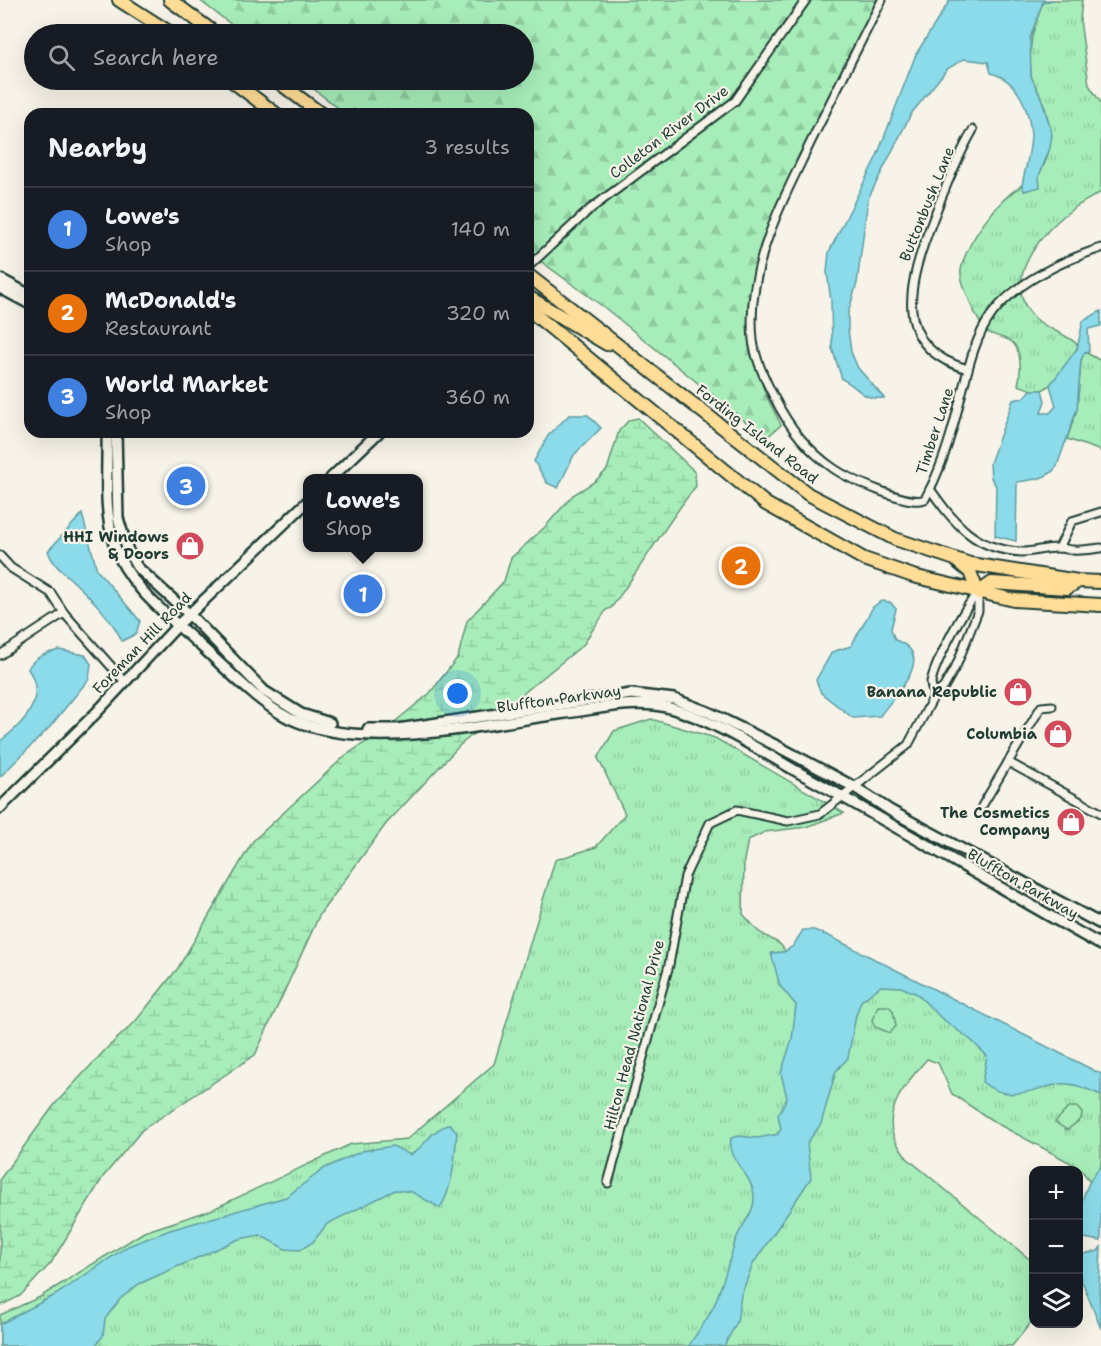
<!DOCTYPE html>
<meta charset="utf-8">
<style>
body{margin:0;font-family:"Shantell Sans",sans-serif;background:#20242c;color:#f1f3f6}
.controls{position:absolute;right:18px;bottom:18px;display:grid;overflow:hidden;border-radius:12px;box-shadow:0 6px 24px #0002}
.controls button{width:54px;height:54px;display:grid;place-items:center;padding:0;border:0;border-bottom:2px solid #363941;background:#171b24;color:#f1f3f6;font:30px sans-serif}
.you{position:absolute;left:458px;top:694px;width:21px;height:21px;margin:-15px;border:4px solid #fff;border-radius:50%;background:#1a73e8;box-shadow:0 0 0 9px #1a73e833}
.badge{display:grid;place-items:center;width:39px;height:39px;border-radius:50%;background:#1a73e8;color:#fff;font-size:20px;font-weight:700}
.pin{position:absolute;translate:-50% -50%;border:3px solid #fff;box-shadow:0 2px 6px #0006}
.popup{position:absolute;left:303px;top:474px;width:120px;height:78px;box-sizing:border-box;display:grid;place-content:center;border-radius:12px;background:#171b24;filter:drop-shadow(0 2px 4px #0005);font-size:20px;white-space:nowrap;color:#9ea1a6}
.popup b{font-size:22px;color:#f1f3f6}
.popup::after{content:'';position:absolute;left:50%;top:100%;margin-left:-12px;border:12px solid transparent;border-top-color:#171b24}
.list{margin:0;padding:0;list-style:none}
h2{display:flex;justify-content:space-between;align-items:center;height:78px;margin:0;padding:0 24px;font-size:26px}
h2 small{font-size:20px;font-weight:400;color:#9ea1a6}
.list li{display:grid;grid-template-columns:39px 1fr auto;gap:18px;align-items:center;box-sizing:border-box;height:84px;padding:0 24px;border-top:2px solid #363941}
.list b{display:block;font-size:22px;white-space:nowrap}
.list p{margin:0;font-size:20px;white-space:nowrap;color:#9ea1a6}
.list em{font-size:20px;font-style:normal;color:#9ea1a6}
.icon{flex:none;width:33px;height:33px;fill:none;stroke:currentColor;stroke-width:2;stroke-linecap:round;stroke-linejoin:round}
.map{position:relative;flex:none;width:1101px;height:1346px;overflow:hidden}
.search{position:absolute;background:#171b24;box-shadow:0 6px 24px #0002;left:24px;top:24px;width:510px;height:66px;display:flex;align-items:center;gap:15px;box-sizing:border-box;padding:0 21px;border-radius:33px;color:#9ea1a6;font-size:22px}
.panel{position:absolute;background:#171b24;box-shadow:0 6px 24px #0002;left:24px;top:108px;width:510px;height:330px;border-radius:18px}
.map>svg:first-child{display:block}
</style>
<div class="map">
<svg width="1101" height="1346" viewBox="0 0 1101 1346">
<defs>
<pattern id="grass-tufts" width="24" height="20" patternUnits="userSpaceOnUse" patternTransform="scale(1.5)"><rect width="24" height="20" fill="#a7edb9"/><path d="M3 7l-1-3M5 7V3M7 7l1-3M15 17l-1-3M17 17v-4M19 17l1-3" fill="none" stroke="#8fcca0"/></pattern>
<pattern id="forest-firs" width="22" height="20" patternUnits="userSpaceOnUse" patternTransform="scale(1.5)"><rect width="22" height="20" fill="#a7edb9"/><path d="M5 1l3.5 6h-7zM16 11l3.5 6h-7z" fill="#8fcca0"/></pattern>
<pattern id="wetland-marsh" width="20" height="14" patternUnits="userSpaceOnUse" patternTransform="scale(1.5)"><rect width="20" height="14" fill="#a7edb9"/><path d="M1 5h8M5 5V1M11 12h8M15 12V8" fill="none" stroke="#8fcca0"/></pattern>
</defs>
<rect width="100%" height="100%" fill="#f7f3e8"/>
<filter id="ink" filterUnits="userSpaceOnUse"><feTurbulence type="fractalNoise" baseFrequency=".0167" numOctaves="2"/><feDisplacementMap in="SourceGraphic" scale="12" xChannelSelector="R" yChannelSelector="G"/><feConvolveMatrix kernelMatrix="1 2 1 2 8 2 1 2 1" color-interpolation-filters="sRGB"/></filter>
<g filter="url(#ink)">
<g fill="url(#grass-tufts)" stroke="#639576" stroke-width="1.5">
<path d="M1053,0H1082L1080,20L1089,85L1101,103V192C1091,198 1079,204 1070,211C1040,233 999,284 1035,318C1047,330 1066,333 1078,345C1075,355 1052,388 1041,390C1033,392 1025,387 1018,385C1021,373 1022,354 1014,344C1007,336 992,337 985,330C978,322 959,281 961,270C966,242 998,200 1022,185L1025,191C1053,162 1056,137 1042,99C1039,91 1031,82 1031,74C1028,44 1033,29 1043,2Z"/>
<path d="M1085,352L1101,361V451L1067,439L1077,409L1081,360Z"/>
<path d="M651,719L715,738L844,813L806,827L765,832L748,840L744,860L743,914L759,932L780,944L800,969L785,1142L699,1346H0V1315L40,1297L144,1232L211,1210L351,1144L407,1139L494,1064L555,860L596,847L625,814L598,758L614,731Z"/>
<path d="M877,972L1101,1083V1197L1080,1168L996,1123L952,1094L938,1063L927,1059C910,1079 882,1109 894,1138C897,1145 903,1151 907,1158L1033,1262V1320L1012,1346H705L819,1077Z"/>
</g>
<path fill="url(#forest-firs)" stroke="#639576" stroke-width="1.5" d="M199,0H878L820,115L760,246L752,287L749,346L766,395L781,425L766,438L605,308L528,252V114H346L302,80H524V34H244Z"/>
<path fill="url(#wetland-marsh)" stroke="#639576" stroke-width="1.5" d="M638,418L691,468L695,473L696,486C665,525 641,568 611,608L606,610C599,623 590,631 584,644L460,745L386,824L320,914L255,1055L142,1130L103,1177L51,1263L20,1296L0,1306V1179L55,1104L107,1048L135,1022L178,968L253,841L346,755L386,729L430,693L458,657L467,621L504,581L511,558L545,527L573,495L594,482L607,470L619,431L629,420Z"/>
<g fill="#a7edb9" stroke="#639576" stroke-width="1.5">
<path d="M878,1006H889L893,1011L896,1026L890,1033L875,1027L872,1020Z"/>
<path d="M1069,1107H1077L1082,1113L1081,1119L1067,1130L1055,1122Z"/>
</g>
<g fill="#8cdbea" stroke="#609ca1" stroke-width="1.5">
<path d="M950,0H1053L1043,2L1030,38L1031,76L1042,100L1052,134L1050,148L1039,176L1040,187L1024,191L1022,185C1025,169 1031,151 1031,135C1029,108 1018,80 991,73L988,62L964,59L947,69L911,114L868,199L857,283L848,313V329L851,352L858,368L884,398C860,400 861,388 842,379L832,348L831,301L827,272L829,252L877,156L916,54Z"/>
<path d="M1101,311V326L1088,329L1089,352H1085L1081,360L1077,409L1057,466C1049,479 1032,480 1017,482L1016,541L995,536L996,486L991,478L990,463L1013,400L1023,398L1031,390H1042L1045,401L1041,413H1050L1056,406L1050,385L1077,349L1083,321Z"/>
<path d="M569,415H588L601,428L574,455L558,488L547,483L534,461L548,436Z"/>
<path d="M82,514L97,570L140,621L136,634L122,641C112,619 93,600 75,583C64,572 53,566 48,551Z"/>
<path d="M881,601L890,602L896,609L891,629L895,640C938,655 896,693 880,716L853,718L821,693L816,680L832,652L851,646L873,607Z"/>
<path d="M59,650L85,655L91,664L89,679L49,728L0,777V741C23,725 48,698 28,669C33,657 47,653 59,650Z"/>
<path d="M803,930H814L829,936L1101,1074V1095C1089,1090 1073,1082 1060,1084C1031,1089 1009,1104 982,1082L987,1056L972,1041L940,1017L917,994L901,987L881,986L861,1001L856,1015L848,1058L836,1071L821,1124L807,1143L811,1178L753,1264L741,1295L737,1322L724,1346H689C697,1331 709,1319 715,1303C723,1283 729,1262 735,1242C740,1226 755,1214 754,1196C753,1174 727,1162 731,1138L738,1136L758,1138L778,1134L781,1129L778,1115L787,1098L781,1073L792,1039L796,1005L780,986L771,953L784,952L793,946Z"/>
<path d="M450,1124L457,1132C455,1155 453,1189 440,1208L412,1192L395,1190L327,1224L313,1242L300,1250L285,1249L260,1235L239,1239L139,1284L120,1299L105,1319L103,1336L95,1346H0V1324L57,1294L128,1246L170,1230L286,1197L325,1168L362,1151L393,1146L410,1155C430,1143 426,1133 450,1124Z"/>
<path d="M1101,1165V1241L1079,1237C1078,1209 1082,1188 1101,1165Z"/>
<path d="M1101,1247L1099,1286L1101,1329L1078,1271L1079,1263L1084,1254L1098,1251Z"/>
</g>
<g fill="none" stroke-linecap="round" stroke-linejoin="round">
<g stroke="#1f3d34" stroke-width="11">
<g id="street">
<path d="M882,0C856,51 830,102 805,154C777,212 746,273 753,340C755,359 766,382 775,399C789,427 807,450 833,468C847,478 910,507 925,499C941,470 951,437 959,404C967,374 973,340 992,314C1016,282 1064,260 1101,248"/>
<path d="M528,267L589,210L735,101L806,0"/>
<path d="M968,369C888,347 910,279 932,222C944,190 956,160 973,130"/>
<path d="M930,489C955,524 975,550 1022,552C1035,552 1047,547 1059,548C1064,548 1068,550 1073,550C1082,551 1092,549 1101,548"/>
<path d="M1059,548L1072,521L1101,512"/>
<path d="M0,556L11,568L51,593L64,613L125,682"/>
<path d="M0,655L64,613"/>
<path d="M934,696C933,691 931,686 931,682C935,663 964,607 978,593"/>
<path d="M1008,762L1101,813"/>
<path d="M982,806L1041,707L1052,706"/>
<path d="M608,1183L669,965L685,876L710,823L737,810L788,821L820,814L908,745L934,696L944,687L957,664L978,611V593"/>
</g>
</g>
<g stroke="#1f3d34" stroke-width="14">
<g id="secondary">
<path d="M0,279L30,295"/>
<path d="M0,288L30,304"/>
<path d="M107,432C108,469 103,508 114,544C127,586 171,618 202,647C229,671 256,701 289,718C363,754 485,724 565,713C600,709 635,699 670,708C716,721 757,749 798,772C900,828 999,888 1101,945"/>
<path d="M116,432L118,518L128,551L137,567L189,614L264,691L301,714L330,723"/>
<path d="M331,478L379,432"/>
<path d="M368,729H398L631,694L674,699L708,712L777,746L856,788L891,811L1101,924"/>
<path d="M0,808L96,713L178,625L308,501"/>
</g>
</g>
<g stroke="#1f3d34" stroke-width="16">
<g id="highway">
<path d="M119,0L172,34"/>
<path d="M170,0L216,34"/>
<path d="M231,80L276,114"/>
<path d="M276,80L321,114"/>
<path d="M528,275L808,494L895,539L970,564L1078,581L1101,582"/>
<path d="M528,297L607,344"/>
<path d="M528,309L766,504L864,559L913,576L1014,600L1101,605"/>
<path d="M958,562L970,572L978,593"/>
<path d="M978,593L992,583L1067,588L1077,582"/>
</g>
</g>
<use href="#street" stroke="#f7f3e8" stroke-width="7"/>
<use href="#secondary" stroke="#f7f3e8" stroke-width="9"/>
<use href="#highway" stroke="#ffdd96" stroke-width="12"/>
</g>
</g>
<defs>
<g id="shop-disc" transform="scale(1.5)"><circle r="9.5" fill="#d1495b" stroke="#f7f3e8"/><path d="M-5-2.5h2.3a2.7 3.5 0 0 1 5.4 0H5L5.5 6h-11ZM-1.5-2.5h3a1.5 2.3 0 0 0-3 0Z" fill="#fff"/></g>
</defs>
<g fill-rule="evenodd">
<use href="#shop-disc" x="190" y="546"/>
<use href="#shop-disc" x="1018" y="692"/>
<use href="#shop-disc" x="1058" y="734"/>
<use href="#shop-disc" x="1071" y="822"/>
</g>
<g text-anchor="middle" stroke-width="4.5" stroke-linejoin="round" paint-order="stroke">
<g font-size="15" fill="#1f3d34" stroke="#f7f3e8">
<text transform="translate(669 132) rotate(-37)" y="5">Colleton River Drive</text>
<text transform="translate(927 204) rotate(-68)" y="5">Buttonbush Lane</text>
<text transform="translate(935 431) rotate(-72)" y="5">Timber Lane</text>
<text transform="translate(757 434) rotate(38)" y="5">Fording Island Road</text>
<text transform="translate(142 643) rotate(-46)" y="5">Foreman Hill Road</text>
<text transform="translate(559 699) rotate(-8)" y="5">Bluffton Parkway</text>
<text transform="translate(1023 884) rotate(30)" y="5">Bluffton Parkway</text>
<text transform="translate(634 1035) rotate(-75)" y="5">Hilton Head National Drive</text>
</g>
<g font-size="15" font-weight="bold" fill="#1f3d34" stroke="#f7f3e8" text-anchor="end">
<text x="169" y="542">HHI Windows<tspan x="169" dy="17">&amp; Doors</tspan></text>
<text x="997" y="697">Banana Republic</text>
<text x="1037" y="739">Columbia</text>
<text x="1050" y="818">The Cosmetics<tspan x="1050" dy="17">Company</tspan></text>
</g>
</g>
</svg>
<div class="controls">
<button>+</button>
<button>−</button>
<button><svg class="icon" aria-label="layers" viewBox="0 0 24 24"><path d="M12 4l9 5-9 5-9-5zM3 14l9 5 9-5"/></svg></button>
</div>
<div class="you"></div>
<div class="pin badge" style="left:363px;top:594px;background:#3f7fe0">1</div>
<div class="popup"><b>Lowe's</b>Shop</div>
<div class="pin badge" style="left:741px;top:566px;background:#e8710a">2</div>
<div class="pin badge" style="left:186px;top:486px;background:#3f7fe0">3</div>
<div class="search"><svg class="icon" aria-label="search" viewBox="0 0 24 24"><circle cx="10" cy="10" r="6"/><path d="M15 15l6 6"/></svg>Search here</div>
<section class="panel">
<h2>Nearby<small>3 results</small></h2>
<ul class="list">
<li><span class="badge" style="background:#3f7fe0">1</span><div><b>Lowe's</b><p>Shop</p></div><em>140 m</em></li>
<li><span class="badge" style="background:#e8710a">2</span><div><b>McDonald's</b><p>Restaurant</p></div><em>320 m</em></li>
<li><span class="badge" style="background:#3f7fe0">3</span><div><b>World Market</b><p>Shop</p></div><em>360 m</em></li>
</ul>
</section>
</div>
